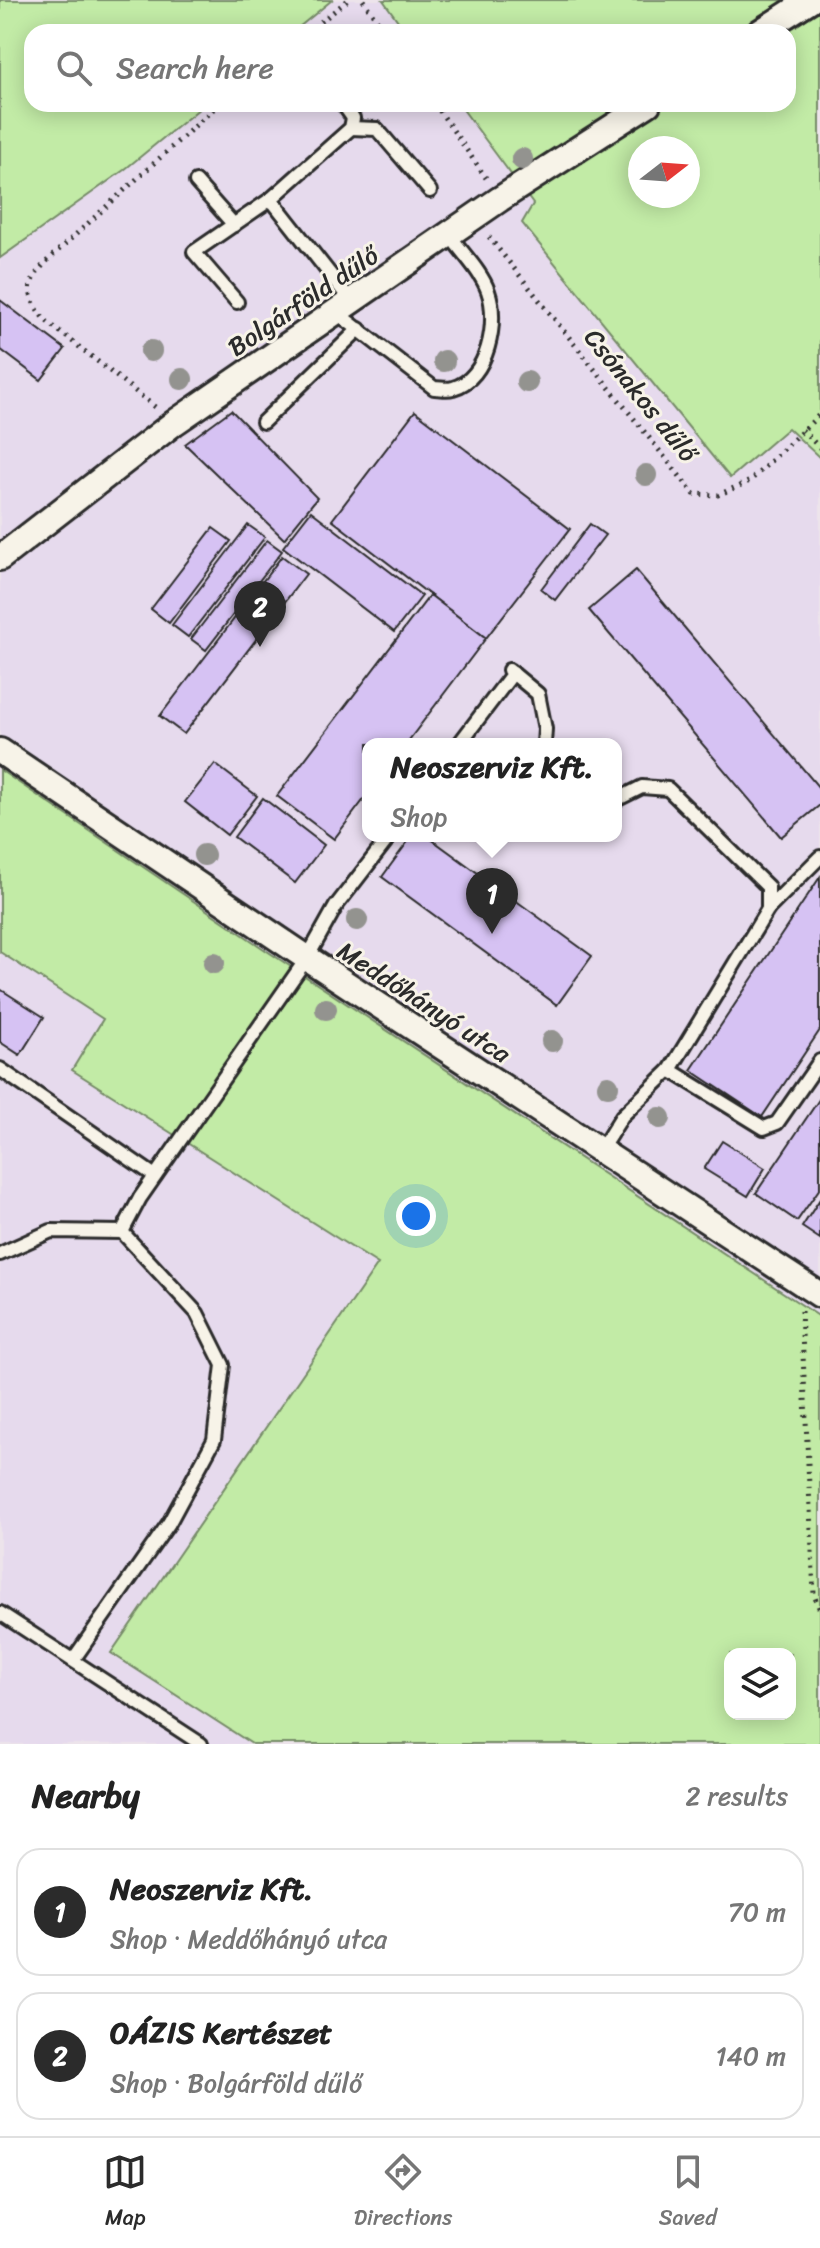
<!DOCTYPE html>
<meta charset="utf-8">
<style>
body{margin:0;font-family:Sriracha,sans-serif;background:#f2f2f2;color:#222}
.controls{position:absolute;right:24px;bottom:24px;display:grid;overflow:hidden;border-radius:16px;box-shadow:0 4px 20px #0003}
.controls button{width:72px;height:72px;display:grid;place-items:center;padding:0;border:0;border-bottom:2px solid #e0e0e0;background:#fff;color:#222;font:40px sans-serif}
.compass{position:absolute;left:628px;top:136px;width:72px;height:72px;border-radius:50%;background:#fff;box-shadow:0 4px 20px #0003;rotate:73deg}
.you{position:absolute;left:416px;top:1216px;width:28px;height:28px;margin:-20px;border:6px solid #fff;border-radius:50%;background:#1a73e8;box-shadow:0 0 0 12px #1a73e833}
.badge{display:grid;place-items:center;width:52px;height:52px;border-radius:50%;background:#2b2b2b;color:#fff;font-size:26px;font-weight:700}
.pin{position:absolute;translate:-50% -66px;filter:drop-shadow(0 2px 4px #0008)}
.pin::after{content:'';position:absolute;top:42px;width:28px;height:24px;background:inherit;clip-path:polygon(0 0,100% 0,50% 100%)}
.popup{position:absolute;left:362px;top:738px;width:260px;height:104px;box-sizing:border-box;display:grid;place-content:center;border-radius:16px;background:#fff;filter:drop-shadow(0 2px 6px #0005);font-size:26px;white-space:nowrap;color:#767676}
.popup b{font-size:30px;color:#222}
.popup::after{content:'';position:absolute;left:50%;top:100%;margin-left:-16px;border:16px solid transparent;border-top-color:#fff}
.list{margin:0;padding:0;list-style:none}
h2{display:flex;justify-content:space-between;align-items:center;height:104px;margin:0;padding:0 32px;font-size:34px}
h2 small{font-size:26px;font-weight:400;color:#767676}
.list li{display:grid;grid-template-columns:52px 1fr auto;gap:24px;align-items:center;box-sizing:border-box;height:128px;margin:0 16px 16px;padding:0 16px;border:2px solid #e0e0e0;border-radius:24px}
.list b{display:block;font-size:30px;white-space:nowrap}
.list p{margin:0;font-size:26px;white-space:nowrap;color:#767676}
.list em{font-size:26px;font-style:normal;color:#767676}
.icon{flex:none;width:44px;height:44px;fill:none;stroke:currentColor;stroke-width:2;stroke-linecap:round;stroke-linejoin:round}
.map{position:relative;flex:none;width:820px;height:1744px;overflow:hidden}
.search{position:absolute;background:#fff;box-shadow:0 4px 20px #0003;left:24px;right:24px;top:24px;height:88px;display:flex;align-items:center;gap:20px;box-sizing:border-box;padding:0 28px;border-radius:24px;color:#767676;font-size:30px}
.sheet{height:392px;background:#fff}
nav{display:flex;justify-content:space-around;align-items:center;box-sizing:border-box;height:112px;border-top:2px solid #e0e0e0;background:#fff;font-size:22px;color:#767676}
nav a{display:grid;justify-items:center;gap:4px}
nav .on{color:#2b2b2b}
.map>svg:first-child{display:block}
</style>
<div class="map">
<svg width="820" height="1744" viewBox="0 0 820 1744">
<rect width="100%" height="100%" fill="#ede4eb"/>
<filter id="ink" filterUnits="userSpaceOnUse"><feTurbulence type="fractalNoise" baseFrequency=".0125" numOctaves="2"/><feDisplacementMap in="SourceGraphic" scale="16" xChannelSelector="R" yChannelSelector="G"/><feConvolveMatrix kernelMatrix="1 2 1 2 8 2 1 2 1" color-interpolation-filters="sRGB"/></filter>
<g filter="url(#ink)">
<g fill="#e6daed" fill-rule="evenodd">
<path d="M332,0H383L406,32H293Z"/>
<path d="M205,104H459L730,478L788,428L820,458V1317L267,951L0,769V258L124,170ZM368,744H616V836H368Z"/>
<path d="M0,952L103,1019L73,1071L379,1264L111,1653L252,1744H0Z"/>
</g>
<g fill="#c2eba6" stroke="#768b68" stroke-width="2" fill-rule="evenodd">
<path d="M0,0H332L293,32H32V104H205L124,170L0,258Z"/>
<path d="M383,0H820V458L788,428L730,478L522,223L533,204L459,104H788V32H406ZM640,148H688V196H640Z"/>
<path d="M0,770L267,951L820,1317V1744H252L111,1653L378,1264L72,1070L103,1019L0,952ZM730,1654H790V1714H730Z"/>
</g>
<g fill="#d6c2f3" stroke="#2b2b2b" stroke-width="2">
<path d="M0,300L65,349L41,380L0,349Z"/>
<path d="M231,410L317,498L284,539L185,444Z"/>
<path d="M415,411L570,529L486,638L332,520Z"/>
<path d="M311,511L422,596L394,632L283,547Z"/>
<path d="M590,524L605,535L555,600L541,589Z"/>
<path d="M248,525L265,537L188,637L172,625Z"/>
<path d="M213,528L231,541L169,623L151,609Z"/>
<path d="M267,540L282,551L206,650L191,639Z"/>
<path d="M282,556L306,574L184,734L160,716Z"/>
<path d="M636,570L820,789V805L781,837L589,610Z"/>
<path d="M430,595L486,638L406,744H368V794L334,839L277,796Z"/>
<path d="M215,764L257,796L227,835L185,802Z"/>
<path d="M263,798L324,845L295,883L234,837Z"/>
<path d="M412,836H427L592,956L557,1005L382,877Z"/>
<path d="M820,877V1030L762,1117L691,1070Z"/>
<path d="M0,989L44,1017L20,1055L0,1042Z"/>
<path d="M820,1098V1188L797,1221L756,1193Z"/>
<path d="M722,1141L765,1168L748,1196L704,1169Z"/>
<path d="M820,1199V1239L802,1227Z"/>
</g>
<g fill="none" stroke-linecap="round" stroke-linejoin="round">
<g stroke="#2b2b2b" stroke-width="18">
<g id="service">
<path d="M351,128L377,129L430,191"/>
<path d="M196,182L234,225"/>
<path d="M271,199L351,301"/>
<path d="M237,302L194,252L271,199L351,128L353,118L343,104"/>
<path d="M336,312L434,388C441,388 447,390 453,388C488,379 499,321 488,291C481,271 461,252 449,234"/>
<path d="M263,422L359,329"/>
<path d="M509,670L538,694L545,729L544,744"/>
<path d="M459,744L513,673"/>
<path d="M768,909L820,857"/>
<path d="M0,1069L155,1176"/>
<path d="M670,1070L764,1128L777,1123L820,1061"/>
<path d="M600,1151L622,1116L670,1070L768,909V887L668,789L642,787L616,800"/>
<path d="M122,1232L140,1198L307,958L336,906L390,836"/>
<path d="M0,1254L51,1231L122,1232L197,1313L223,1365L214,1440L169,1523L73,1660"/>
<path d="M0,1613L201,1744"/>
</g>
</g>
<g stroke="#2b2b2b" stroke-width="30">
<g id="minor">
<path d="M760,32L810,0"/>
<path d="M0,558L174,423L500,199L648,104"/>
<path d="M0,751L307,958L820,1295"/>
</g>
</g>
<g stroke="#2b2b2b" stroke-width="5" stroke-dasharray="2 6" stroke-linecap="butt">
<path d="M363,0L385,32"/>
<path d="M308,32L348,0"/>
<path d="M435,104L486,178"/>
<path d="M489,237L694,494L718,495L750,481L820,414"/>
<path d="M155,407L44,319C23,291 27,281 51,257L219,104"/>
<path d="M802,430L820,448"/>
<path d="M801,1311L814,1595L820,1610"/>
</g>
<use href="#service" stroke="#f7f3e8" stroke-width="12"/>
<use href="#minor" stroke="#f7f3e8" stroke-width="24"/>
</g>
<g fill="#93938f">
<circle cx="522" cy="159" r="11"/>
<circle cx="151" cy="351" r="11"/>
<circle cx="444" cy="361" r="11"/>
<circle cx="182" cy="379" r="11"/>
<circle cx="527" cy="382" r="11"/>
<circle cx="646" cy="475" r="11"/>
<circle cx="204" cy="855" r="11"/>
<circle cx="357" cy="920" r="11"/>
<circle cx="214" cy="963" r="11"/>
<circle cx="326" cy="1009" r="11"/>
<circle cx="552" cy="1041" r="11"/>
<circle cx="608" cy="1086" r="11"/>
<circle cx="660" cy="1118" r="11"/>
</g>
</g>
<g text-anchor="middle" stroke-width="6" stroke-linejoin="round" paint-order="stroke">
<g font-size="26" fill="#2b2b2b" stroke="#f7f3e8">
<text transform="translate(303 301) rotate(-34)" y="9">Bolgárföld dűlő</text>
<text transform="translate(641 395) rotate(51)" y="9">Csónakos dűlő</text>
<text transform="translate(424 1002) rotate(33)" y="9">Meddőhányó utca</text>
</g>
</g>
</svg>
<div class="controls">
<button><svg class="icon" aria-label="layers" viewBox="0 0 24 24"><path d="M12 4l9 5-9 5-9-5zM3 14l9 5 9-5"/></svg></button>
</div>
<svg class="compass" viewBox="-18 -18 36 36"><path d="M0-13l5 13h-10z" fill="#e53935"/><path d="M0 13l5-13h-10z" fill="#767676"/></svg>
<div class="you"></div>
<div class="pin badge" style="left:492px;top:934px">1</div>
<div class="popup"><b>Neoszerviz Kft.</b>Shop</div>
<div class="pin badge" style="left:260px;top:647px">2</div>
<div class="search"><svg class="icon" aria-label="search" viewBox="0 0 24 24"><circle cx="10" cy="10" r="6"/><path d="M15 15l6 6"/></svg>Search here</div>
</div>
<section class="sheet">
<h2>Nearby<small>2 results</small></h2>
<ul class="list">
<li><span class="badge">1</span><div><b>Neoszerviz Kft.</b><p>Shop · Meddőhányó utca</p></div><em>70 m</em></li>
<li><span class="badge">2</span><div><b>OÁZIS Kertészet</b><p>Shop · Bolgárföld dűlő</p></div><em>140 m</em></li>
</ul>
</section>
<nav>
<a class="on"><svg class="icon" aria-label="map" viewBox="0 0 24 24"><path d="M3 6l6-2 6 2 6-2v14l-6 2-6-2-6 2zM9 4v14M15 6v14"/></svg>Map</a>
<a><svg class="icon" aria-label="directions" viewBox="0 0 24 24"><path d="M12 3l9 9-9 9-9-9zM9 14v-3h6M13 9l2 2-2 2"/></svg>Directions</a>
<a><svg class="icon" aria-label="saved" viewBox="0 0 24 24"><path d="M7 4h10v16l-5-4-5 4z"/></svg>Saved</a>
</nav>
